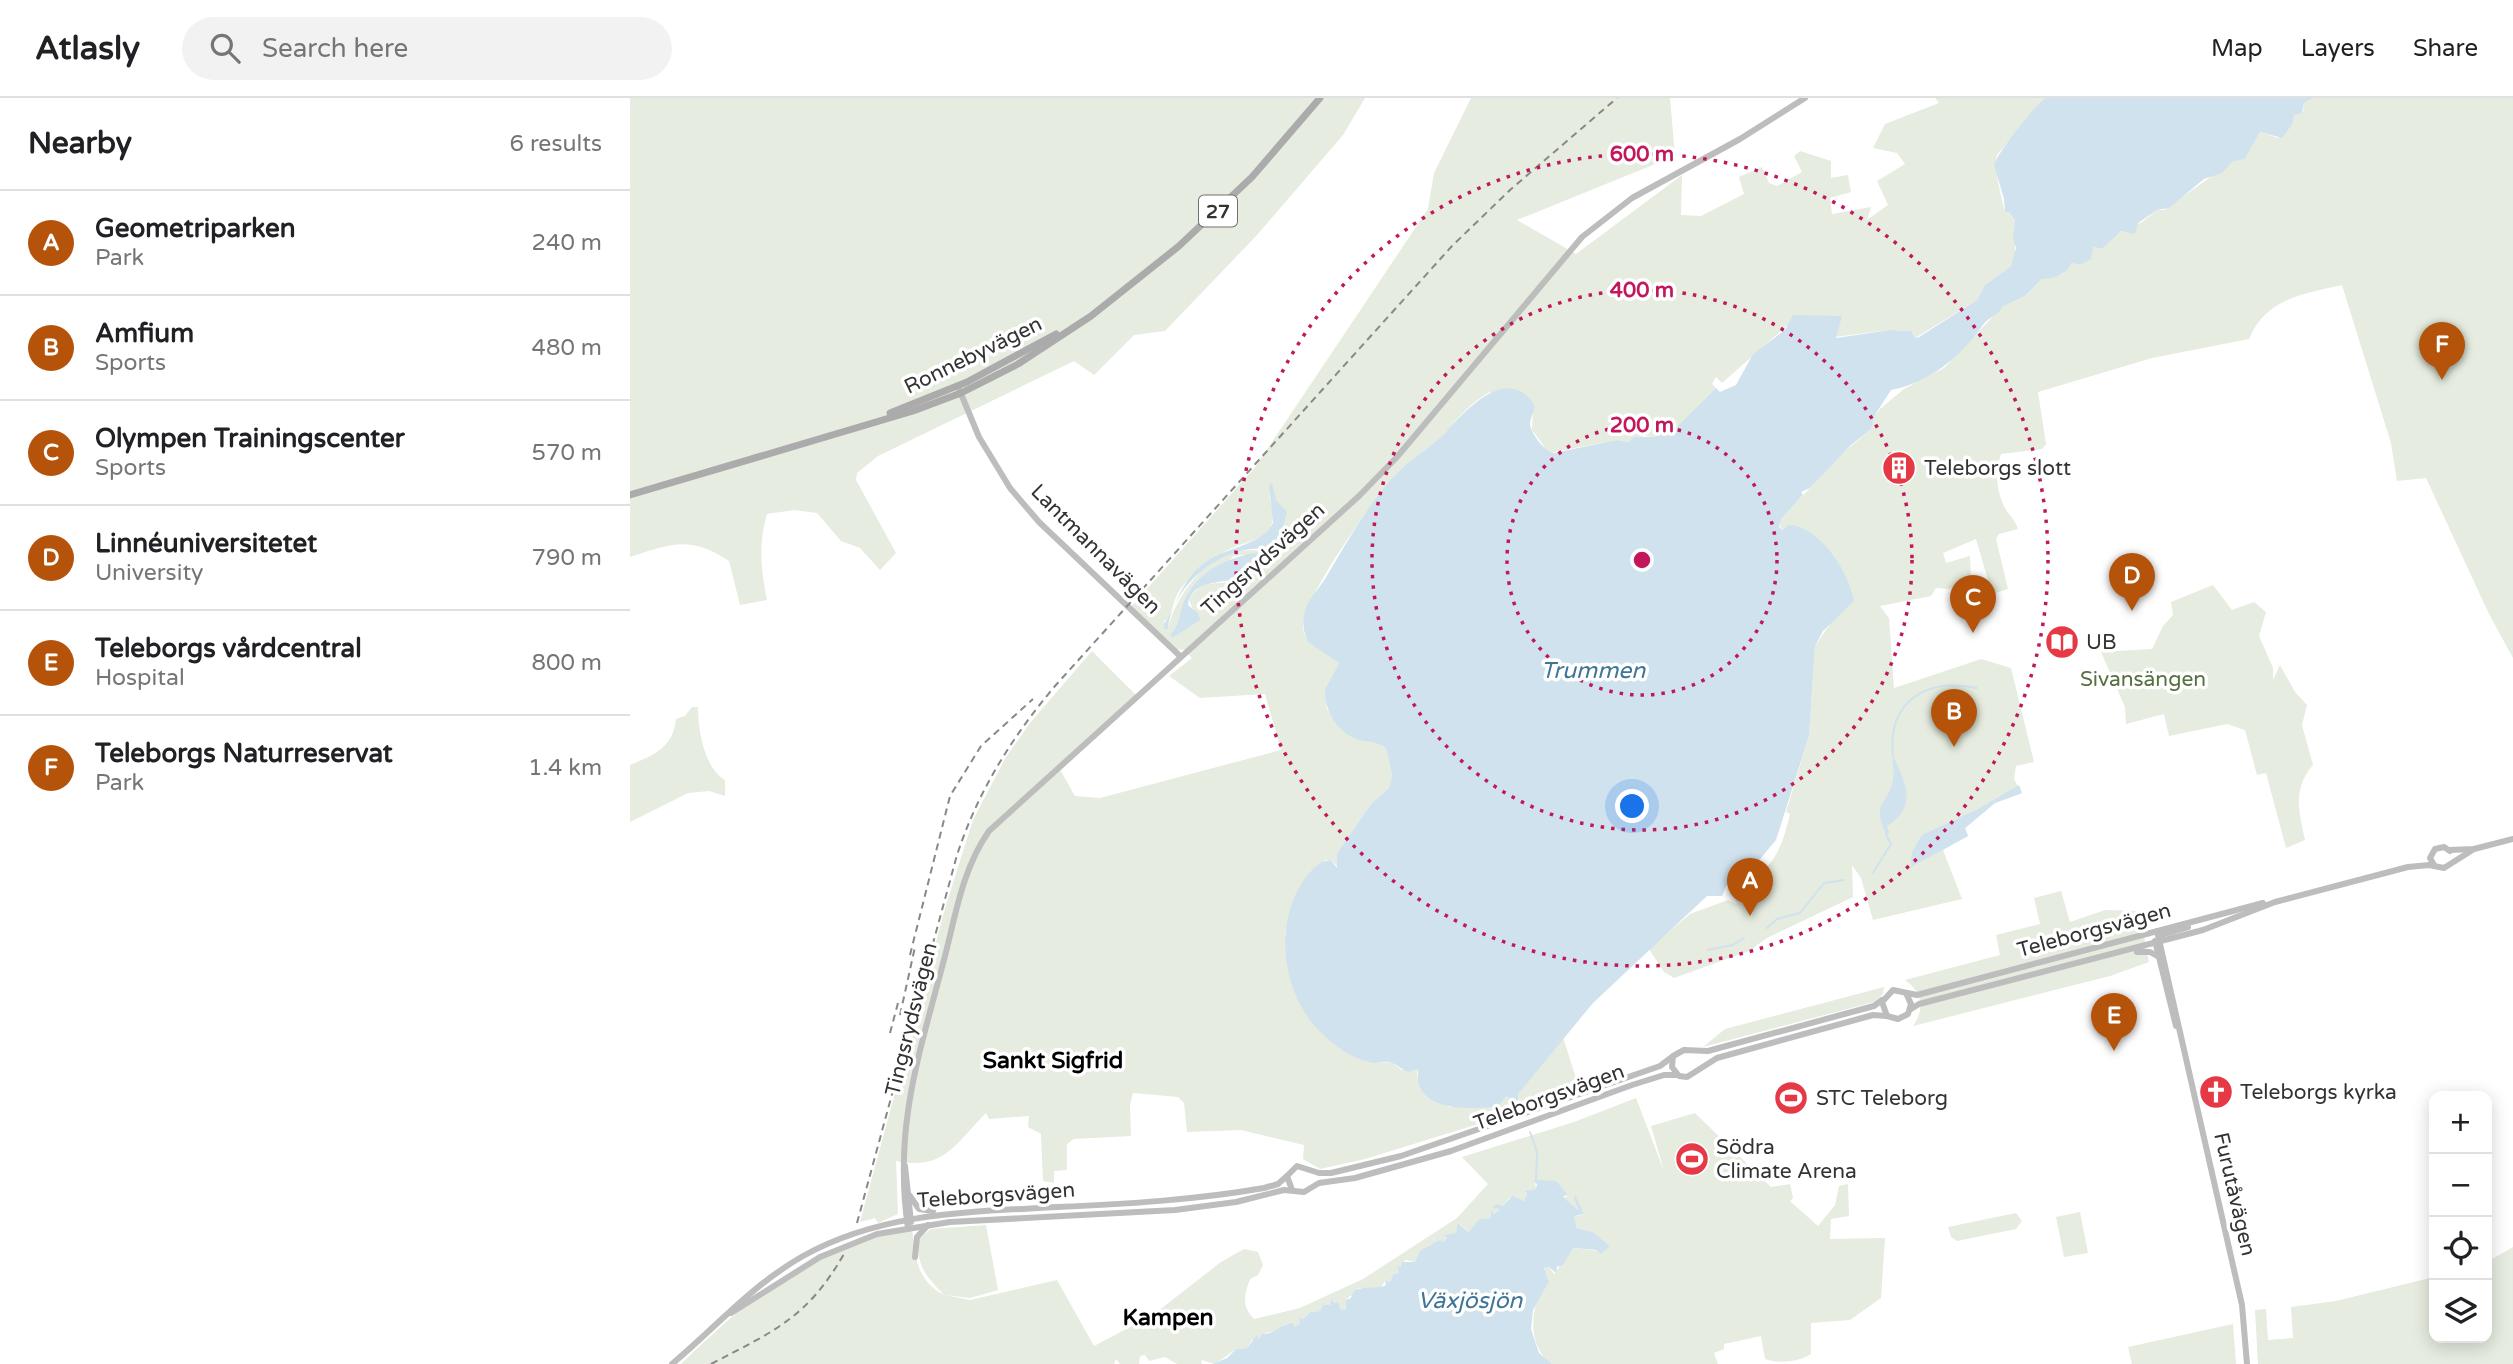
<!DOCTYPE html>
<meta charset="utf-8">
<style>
body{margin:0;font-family:"Varela Round",sans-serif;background:#f2f2f2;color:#202124}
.controls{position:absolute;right:21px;bottom:21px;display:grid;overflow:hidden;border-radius:14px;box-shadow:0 4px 18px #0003}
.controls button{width:63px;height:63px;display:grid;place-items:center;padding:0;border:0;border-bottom:2px solid #e0e0e0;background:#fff;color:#202124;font:35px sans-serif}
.you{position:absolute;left:1003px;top:709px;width:24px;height:24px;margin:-18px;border:5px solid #fff;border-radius:50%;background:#1a73e8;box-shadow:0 0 0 10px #1a73e833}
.badge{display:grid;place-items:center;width:46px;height:46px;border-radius:50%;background:#b45309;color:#fff;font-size:23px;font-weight:700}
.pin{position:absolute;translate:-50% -58px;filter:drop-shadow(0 2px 4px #0008)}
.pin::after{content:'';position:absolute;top:37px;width:24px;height:21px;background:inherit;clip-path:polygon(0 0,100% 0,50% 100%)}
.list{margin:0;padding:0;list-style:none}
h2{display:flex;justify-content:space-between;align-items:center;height:91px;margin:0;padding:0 28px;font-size:30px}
h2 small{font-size:23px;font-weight:400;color:#757577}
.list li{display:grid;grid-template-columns:46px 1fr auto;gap:21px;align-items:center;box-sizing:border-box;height:105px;padding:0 28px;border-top:2px solid #e0e0e0}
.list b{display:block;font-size:26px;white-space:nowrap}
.list p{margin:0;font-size:23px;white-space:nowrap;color:#757577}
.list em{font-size:23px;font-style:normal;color:#757577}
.icon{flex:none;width:38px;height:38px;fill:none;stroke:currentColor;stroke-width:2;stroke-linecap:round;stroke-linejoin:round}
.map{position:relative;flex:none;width:1883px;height:1266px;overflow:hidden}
header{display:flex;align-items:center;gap:42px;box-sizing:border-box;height:98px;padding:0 35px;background:#fff;border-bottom:2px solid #e0e0e0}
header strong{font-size:33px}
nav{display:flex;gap:38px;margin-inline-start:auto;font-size:24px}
.search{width:490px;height:63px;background:#f2f2f2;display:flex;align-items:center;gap:18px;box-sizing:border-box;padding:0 24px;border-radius:38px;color:#757577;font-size:26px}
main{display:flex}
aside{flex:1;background:#fff}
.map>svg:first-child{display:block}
</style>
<header>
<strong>Atlasly</strong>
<div class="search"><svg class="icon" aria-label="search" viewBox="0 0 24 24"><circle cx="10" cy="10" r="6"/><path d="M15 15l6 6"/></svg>Search here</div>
<nav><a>Map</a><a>Layers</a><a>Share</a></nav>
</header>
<main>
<aside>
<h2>Nearby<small>6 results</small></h2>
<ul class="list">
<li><span class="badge">A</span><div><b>Geometriparken</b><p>Park</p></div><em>240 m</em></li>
<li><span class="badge">B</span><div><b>Amfium</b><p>Sports</p></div><em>480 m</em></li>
<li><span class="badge">C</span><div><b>Olympen Trainingscenter</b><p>Sports</p></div><em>570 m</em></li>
<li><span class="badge">D</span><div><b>Linnéuniversitetet</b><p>University</p></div><em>790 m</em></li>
<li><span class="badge">E</span><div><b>Teleborgs vårdcentral</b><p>Hospital</p></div><em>800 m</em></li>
<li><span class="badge">F</span><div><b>Teleborgs Naturreservat</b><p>Park</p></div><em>1.4 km</em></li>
</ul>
</aside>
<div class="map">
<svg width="1883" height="1266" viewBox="0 0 1883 1266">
<rect width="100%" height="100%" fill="#fff"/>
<g fill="#e6ecdf" fill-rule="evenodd">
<path d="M0,0H735L713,37L627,137L535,233L504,237L464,277L444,263L248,358L227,375L226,382L266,455L250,472L230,450L211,443L187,415L164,412L137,416C128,447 131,472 137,502L110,507L99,463C60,437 40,446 0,459Z"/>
<path d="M841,0H1040L1045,58L887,122L946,156L1052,77L1051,117L1071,118L1114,96L1109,79L1132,69L1139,85L1147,88L1172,74L1164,58L1170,53L1201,63V80L1218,77L1221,94L1200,100L1202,116L1241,109L1237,122L1258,107L1247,83L1275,66L1267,55L1243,50L1255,26L1309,5L1305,0H1415L1367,57C1363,69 1372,101 1375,114H1379L1385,124V159L1381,168L1355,187L1347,202L1285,240L1280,233L1260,232L1204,239L1212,218L1161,224L1092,285L1086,279L1082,286L1086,290L1047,330L1033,331L1025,339L1014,338L999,344L987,342L919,355L902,332L903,315L860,294C841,304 830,318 817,333C804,348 785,358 771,371C749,393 670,503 673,530C676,554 700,549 709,565L695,591L697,611L724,639L747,644L756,650L762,677L759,690L741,706L707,755L708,769L701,762H695L669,790L655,837L747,965L761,964L772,972L787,971L788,983L819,1009H867L877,998L887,1002V996L933,939L948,987L884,1015L735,1061L690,1071L673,1061L674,1047L611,1032L557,1034L554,1005L548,999L503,995L500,1007L501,1038L444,1041L437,1046V1072L424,1073V1085L413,1083L411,1036L398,1029L399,1018L359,1021L356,1015C325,1046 314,1073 266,1063L268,1116L248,1125L245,1120L230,1124L316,807L343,722L376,659L400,625L462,553L506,597L428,668L445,698L470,700L651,652L635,596L570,600L539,578L562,560L554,552L545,551L500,510L626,368L798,111L804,75ZM639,396L656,418L651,427L647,450C639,454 621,451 610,453C574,459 547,497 538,529L534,524C543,516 542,505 548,495C557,480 578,465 593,455C606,445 633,444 641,428C645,420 640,405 639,396ZM613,457L636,469C628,474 620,479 610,482C590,488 571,479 559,502L565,516L542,540L540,536L546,530L559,495L604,458Z"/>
<path d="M1683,0H1883V560L1859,516L1796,380L1767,383L1761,345L1712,187C1672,196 1635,201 1619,241L1522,260L1408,294L1416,346L1412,351L1371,356C1365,372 1366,390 1373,406C1377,416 1385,421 1388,431L1369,436L1366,441L1378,491L1362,496L1346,441L1313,455L1316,465L1340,458L1341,483L1319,491L1306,490L1301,498L1250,508L1259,520L1264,590L1351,561L1381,570L1404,664L1386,668L1384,681L1392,695L1365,705L1335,730L1338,738L1313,752L1332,801L1243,822L1231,780L1222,767L1223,799L1137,840L1119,853L1044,880L1034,874L1019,851L1060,816L1098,802L1107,806L1105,802L1116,798L1104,801V797C1113,786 1124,782 1134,772C1150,757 1155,736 1160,716L1156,714L1179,638L1185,548L1222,494L1203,459L1159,427L1151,432L1149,423L1213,355L1241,331L1245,317L1251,310L1274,291L1314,270L1372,209L1395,198L1412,181L1433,176L1441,165L1450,167L1463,149L1472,151L1488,135L1512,124L1527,112H1534L1602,64L1615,61L1630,34L1648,40L1663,25L1664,17L1673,14L1674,5Z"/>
<path d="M1583,487L1602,512L1624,504L1636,514L1629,538L1643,570V582L1650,567L1665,594L1677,607L1672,627L1683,667C1662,691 1669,714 1675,742L1656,750L1636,675L1627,677L1615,632L1597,626L1539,638L1534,616L1496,626L1495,609L1471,554L1522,551L1533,528L1543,517L1541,504Z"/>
<path d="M62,609H68C68,632 74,670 95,682V698L79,693L58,695L0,724V667C24,657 43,650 46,621L55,618Z"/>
<path d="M1431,793L1440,824L1475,812L1509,813L1519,864L1480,878L1283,928C1295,911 1293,895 1275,882L1370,857L1366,837L1410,826L1404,800Z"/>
<path d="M1254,889L1253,896L1244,904L1073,949L1095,931Z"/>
<path d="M1006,1000L1034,1073L1021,1028L1065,1015L1141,1089L1160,1086L1163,1100L1160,1103L1188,1128L1205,1107L1209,1088L1218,1086L1219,1118L1201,1121L1200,1141L1255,1140L1251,1200L1220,1222L1181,1225V1256C1169,1264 1148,1266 1135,1261L1131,1238L1094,1246V1251L1084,1255L1088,1266H922C897,1250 898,1206 919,1182L914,1170L919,1169L924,1176L943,1150L969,1153L980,1148L963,1134L947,1130L944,1118L953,1117V1112L948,1114L933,1099H937L926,1083L905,1084L906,1091L895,1095L897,1096L894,1103L880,1099L873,1108L868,1106L869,1112L864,1116L862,1112L861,1120L850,1122L838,1134L829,1125L826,1135L815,1138L817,1139L814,1145L809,1142L805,1145V1141L803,1139V1147L790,1153L785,1164L775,1162L771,1170L767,1169L769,1175L763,1176L760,1184L755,1183L751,1190H729L716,1202V1212L709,1211L707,1204L704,1205L701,1200L700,1207H693L690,1213L680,1214L673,1221L670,1219V1225L665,1229L656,1226L649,1233L633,1235L628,1241L622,1242L617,1250L606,1251L585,1266L571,1262L572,1266H547L535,1259L519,1263L515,1257L510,1258L509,1266H490L486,1261L484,1266H51C102,1217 157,1167 225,1143C243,1136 263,1134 282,1129C285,1158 286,1182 314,1197C298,1180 285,1168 289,1140L301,1131L356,1127L368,1192L340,1200L315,1197L340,1202L427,1182L464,1248L523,1217L591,1164L614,1151L628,1154L633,1167L628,1177L620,1181C614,1198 611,1207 624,1221L670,1210L733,1181L827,1120L858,1086L832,1059L944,1024Z"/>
<path d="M1450,1114L1458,1155L1434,1159L1426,1119Z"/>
<path d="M1386,1115L1392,1123L1386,1131L1327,1143L1321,1139L1318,1129Z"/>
<path d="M1883,1149V1266H1628L1625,1212L1636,1211L1638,1242L1663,1240L1661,1209L1706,1203L1804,1179V1240H1857V1164Z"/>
<path d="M1603,1226L1606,1266H1502L1498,1249Z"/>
</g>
<g fill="#cfe2ee">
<path d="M1415,0H1683L1674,5L1672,15L1664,17L1663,25L1652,40L1630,34L1615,61L1602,64L1592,75L1574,81L1539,110L1527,112L1508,125L1505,136L1491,133L1472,151L1463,149L1461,161L1450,167L1441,165C1438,176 1423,181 1412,181L1395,198L1372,209C1369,218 1359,218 1353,227C1331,258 1300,285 1261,292L1245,317L1241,331L1221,347L1180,390L1171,394L1173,397L1151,421L1149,429L1152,432L1158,427C1189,427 1220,475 1224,503L1193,533L1185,548L1179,638L1146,742L1125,767L1096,788L1092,798H1077L963,905L888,996V1001L881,1002L877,998L867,1009C843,1010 800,1015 789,987C786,981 790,977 787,971L779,974C772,972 766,966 760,964C755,963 749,965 744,965C726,962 710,952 697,940C652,903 641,826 676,779C683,771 690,762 701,762L707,770V755L741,706L759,690L762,677L756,650C747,644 741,644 730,642C708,636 694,612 695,591L709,565L678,544C673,533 672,524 675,513C679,500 688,492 695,481C717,444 740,402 771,371C785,358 803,348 816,334C837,311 878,265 905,308C904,313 901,319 900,325C900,335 915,354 924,355L987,342L999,344L1004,339H1025L1033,331L1047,329L1086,290L1090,294L1106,287L1123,256L1155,232L1163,217L1212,218L1206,240L1260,232L1281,233L1285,240L1289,239L1347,202L1355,187L1381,168L1386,150L1383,141L1385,123L1379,114H1375L1374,101L1364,67C1367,55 1405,8 1415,0Z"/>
<path d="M642,385L646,402L657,414L647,450L645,453C599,440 542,485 538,531H534C534,523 539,519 542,512C551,494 557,477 576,464C595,450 632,447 643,425L639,388Z"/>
<path d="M634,454L643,460C629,496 563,469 558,507L568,515L570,522L542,540L540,536C551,527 549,513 555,501C570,470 603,457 634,454Z"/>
<path d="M1263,658C1276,685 1288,709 1257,728L1259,735L1256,736C1241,703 1258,708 1263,682C1265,674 1262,666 1263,658Z"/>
<path d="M1389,687L1392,695L1365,705L1335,730L1338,738L1281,769L1282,754L1292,737L1348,711Z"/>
<path d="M908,1082L926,1083L937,1096L933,1099L949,1113L944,1100L945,1097L954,1116L944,1118L947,1130L963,1134L980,1148L971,1156L966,1152L943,1150L933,1167L927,1169L926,1175L919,1169L914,1170L919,1183L903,1212L901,1231L909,1255L922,1266H583L597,1260L606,1251L617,1250L627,1237L628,1241L633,1235C643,1238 649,1227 662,1225L665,1229L670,1225L669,1219L673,1221L680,1214L690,1213L693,1207H700L701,1200L704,1205L708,1204L710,1211L716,1212V1202L721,1200C724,1184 746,1193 756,1187L755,1183L760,1184L763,1176L769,1175L767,1169H771L772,1164H785L790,1153L803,1146L804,1138L805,1145L809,1142L814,1144L817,1140L814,1137L826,1135L828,1125L838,1134L850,1121L861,1120V1111L864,1116L869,1112V1110L864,1111L863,1109L868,1106L873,1108L882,1098L894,1103L897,1096L895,1093L906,1091L907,1086L904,1084Z"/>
</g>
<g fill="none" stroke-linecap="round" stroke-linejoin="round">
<g stroke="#cfe2ee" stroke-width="2">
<path d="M1263,658C1257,603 1297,579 1347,590"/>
<path d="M1243,775L1261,746L1256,736"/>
<path d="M1137,830L1147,821L1170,815L1194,785L1214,782"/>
<path d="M1078,852L1103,847L1114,840"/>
<path d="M887,1001L890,1010"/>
<path d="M900,1034L907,1054L906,1083"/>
</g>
<g stroke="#bdbdbd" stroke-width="6">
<path d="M329,291L349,339L380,390L409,424L550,558"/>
<path d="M1819,752L1844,751L1883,741"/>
<path d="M1804,767L1800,760L1805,751L1814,749L1820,753"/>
<path d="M1527,833L1612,1207L1617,1266"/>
<path d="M1525,843L1546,928"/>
<path d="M1527,843L1534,836L1558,829"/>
<path d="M1507,854H1520L1529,859"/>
<path d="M1276,895L1281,906L1278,916L1268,921L1257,918L1252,904L1263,892L1287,897L1633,805"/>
<path d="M1252,902L1244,908L1078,953L1054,952L1043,958L1042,969L1049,978L1057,979L1087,960L1243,917L1257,918"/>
<path d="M1281,911L1289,906L1573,832L1645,804L1778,769L1799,767L1814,770L1844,751"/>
<path d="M275,1068L281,1124"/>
<path d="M662,1092L657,1078L667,1068L689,1075H701L771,1058L1030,968L1042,959"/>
<path d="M280,1098L289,1111L303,1113"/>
<path d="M278,1130C263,1028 290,954 315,858C326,815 333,770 359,733L729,398L767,359L952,139L1002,100L1110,41L1175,0"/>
<path d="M285,1159L287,1139L298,1127"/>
<path d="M101,1215L190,1159L247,1136L320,1124L545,1112L606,1104L654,1092L674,1094L689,1085L725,1080L821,1053L1002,987L1034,977H1047"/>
<path d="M42,1266C86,1229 122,1187 173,1158C252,1114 339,1114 427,1109C496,1106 565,1102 634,1090L648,1086L657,1078"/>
</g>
<g stroke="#ababab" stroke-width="7">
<path d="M260,315L337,284L426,236"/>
<path d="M0,397L283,313L331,295L388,266L461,218L549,148L622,79L690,0"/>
</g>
<g stroke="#888" stroke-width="2" stroke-dasharray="7 5" stroke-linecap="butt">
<path d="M280,857L320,698L351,648L403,601"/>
<path d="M270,917L285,849"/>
<path d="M260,935L268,905"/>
<path d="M227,1125L327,757C348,693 382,639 425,588L822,148L880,92L987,0"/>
<path d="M81,1266C144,1233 178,1220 215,1154"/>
</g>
</g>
<g fill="none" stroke="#c2185b" stroke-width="3.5" stroke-dasharray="3.5 7">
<circle cx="1012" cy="462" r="135"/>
<circle cx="1012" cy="462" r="270"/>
<circle cx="1012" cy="462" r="406"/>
</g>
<defs>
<g id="building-disc" transform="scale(1.75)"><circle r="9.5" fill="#e63946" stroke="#fff"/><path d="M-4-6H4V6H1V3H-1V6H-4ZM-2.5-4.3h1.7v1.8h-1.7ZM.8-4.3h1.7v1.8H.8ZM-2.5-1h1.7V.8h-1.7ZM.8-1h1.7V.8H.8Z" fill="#fff"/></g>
<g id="library-disc" transform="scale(1.75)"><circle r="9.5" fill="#e63946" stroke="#fff"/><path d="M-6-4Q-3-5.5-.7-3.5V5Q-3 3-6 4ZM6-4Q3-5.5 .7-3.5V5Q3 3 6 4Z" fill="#fff"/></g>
<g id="church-disc" transform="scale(1.75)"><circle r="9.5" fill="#e63946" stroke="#fff"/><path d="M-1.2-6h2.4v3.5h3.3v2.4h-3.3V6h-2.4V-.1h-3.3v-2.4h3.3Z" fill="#fff"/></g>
<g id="stadium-disc" transform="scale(1.75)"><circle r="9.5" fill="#e63946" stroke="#fff"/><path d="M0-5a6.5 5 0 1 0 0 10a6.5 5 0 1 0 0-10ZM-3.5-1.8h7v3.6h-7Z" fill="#fff"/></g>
</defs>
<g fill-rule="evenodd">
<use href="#building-disc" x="1269" y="370"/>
<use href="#library-disc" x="1432" y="544"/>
<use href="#church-disc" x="1586" y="994"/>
<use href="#stadium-disc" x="1161" y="1000"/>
<use href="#stadium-disc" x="1062" y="1061"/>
</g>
<g text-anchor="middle" stroke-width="7" stroke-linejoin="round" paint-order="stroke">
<rect fill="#fff" stroke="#707070" stroke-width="2" x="569" y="97.5" width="38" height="31" rx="5"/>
<g font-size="19" font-weight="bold" fill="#333">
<text x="588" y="120">27</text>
</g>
<g font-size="21" fill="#333" stroke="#fff">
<text transform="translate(343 257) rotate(-26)" y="7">Ronnebyvägen</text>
<text transform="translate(466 451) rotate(45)" y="7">Lantmannavägen</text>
<text transform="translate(633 461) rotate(-42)" y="7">Tingsrydsvägen</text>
<text transform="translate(1464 832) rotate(-15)" y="7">Teleborgsvägen</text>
<text transform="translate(281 921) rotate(-76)" y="7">Tingsrydsvägen</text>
<text transform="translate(919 999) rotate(-20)" y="7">Teleborgsvägen</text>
<text transform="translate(1605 1096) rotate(77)" y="7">Furutåvägen</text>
<text transform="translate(366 1097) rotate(-4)" y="7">Teleborgsvägen</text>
</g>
<g font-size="21" fill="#333" stroke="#fff" text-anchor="start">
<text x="1294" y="377">Teleborgs slott</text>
<text x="1456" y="551">UB</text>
<text x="1610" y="1001">Teleborgs kyrka</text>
<text x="1186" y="1007">STC Teleborg</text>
<text x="1086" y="1056">Södra<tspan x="1086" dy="24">Climate Arena</tspan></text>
</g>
<g font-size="21" fill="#56703f" stroke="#fff">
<text x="1513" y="588">Sivansängen</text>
</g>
<g font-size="23" font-style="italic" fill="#3f7597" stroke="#fff">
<text x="963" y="580">Trummen</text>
<text x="840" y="1210">Växjösjön</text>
</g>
<g font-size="23" font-weight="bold" fill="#000" stroke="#fff">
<text x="423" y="970">Sankt Sigfrid</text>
<text x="538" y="1227">Kampen</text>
</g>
</g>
<circle cx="1012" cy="462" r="10" fill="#c2185b" stroke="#fff" stroke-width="3.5"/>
<g font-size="21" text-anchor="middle" font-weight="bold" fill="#c2185b" stroke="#fff" stroke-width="7" stroke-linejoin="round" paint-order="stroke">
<text x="1012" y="63">600 m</text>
<text x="1012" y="199">400 m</text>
<text x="1012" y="334">200 m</text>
</g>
</svg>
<div class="controls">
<button>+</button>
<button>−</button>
<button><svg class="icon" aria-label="locate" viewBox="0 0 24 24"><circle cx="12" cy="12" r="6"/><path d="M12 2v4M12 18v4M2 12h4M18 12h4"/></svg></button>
<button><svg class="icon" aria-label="layers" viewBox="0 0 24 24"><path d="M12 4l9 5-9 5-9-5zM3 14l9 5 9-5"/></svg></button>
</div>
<div class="you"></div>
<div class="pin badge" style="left:1120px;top:818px">A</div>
<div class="pin badge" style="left:1324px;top:649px">B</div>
<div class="pin badge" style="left:1343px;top:535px">C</div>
<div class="pin badge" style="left:1502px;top:513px">D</div>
<div class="pin badge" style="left:1484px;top:953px">E</div>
<div class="pin badge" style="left:1812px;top:282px">F</div>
</div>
</main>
